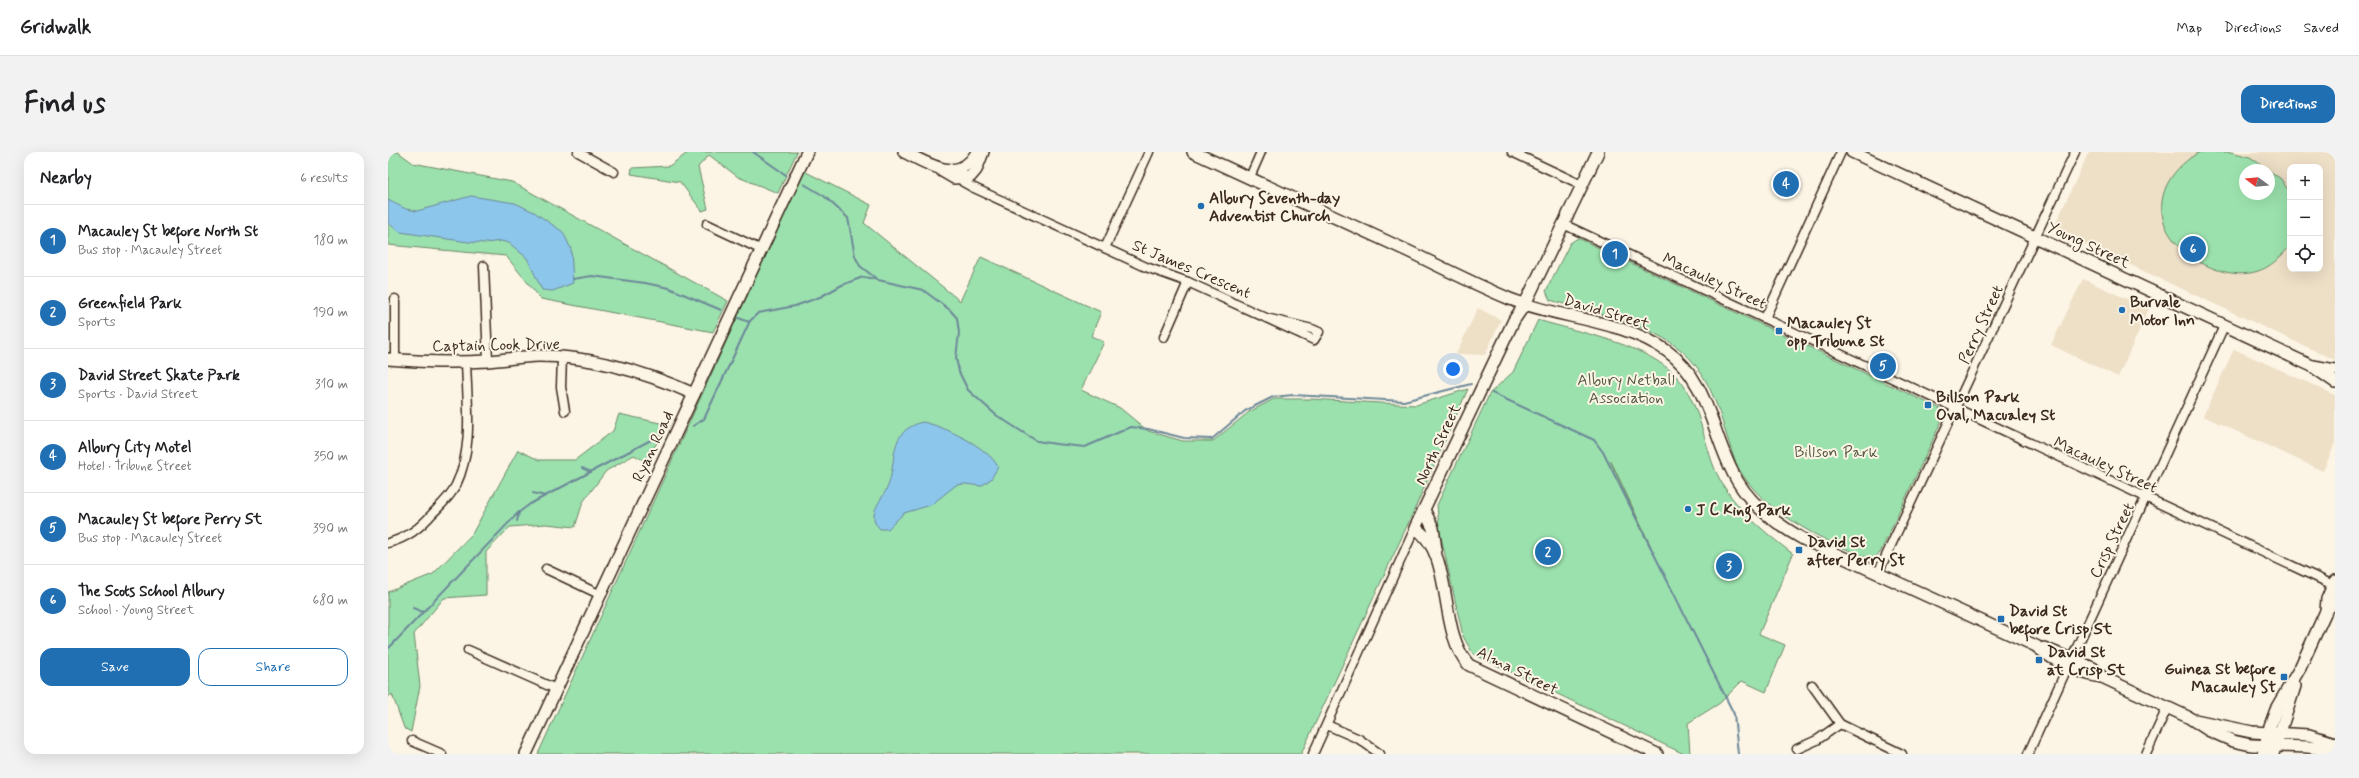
<!DOCTYPE html>
<meta charset="utf-8">
<style>
body{margin:0;font-family:Mynerve,sans-serif;background:#f2f2f2;color:#202124}
.controls{position:absolute;right:12px;top:12px;display:grid;overflow:hidden;border-radius:8px;box-shadow:0 4px 16px #0002}
.controls button{width:36px;height:36px;display:grid;place-items:center;padding:0;border:0;border-bottom:1px solid #e0e0e0;background:#fff;color:#202124;font:20px sans-serif}
.compass{position:absolute;left:1851px;top:12px;width:36px;height:36px;border-radius:50%;background:#fff;box-shadow:0 4px 16px #0002;rotate:286deg}
.you{position:absolute;left:1065px;top:217px;width:14px;height:14px;margin:-10px;border:3px solid #fff;border-radius:50%;background:#1a73e8;box-shadow:0 0 0 6px #1a73e833}
.badge{display:grid;place-items:center;width:26px;height:26px;border-radius:50%;background:#1f6fb2;color:#fff;font-size:13px;font-weight:700}
.pin{position:absolute;translate:-50% -50%;border:2px solid #fff;box-shadow:0 1px 4px #0006}
.list{margin:0;padding:0;list-style:none}
h2{display:flex;justify-content:space-between;align-items:center;height:52px;margin:0;padding:0 16px;font-size:17px}
h2 small{font-size:13px;font-weight:400;color:#757577}
.list li{display:grid;grid-template-columns:26px 1fr auto;gap:12px;align-items:center;box-sizing:border-box;height:72px;padding:0 16px;border-top:1px solid #e0e0e0}
.list b{display:block;font-size:15px;white-space:nowrap}
.list p{margin:0;font-size:13px;white-space:nowrap;color:#757577}
.list em{font-size:13px;font-style:normal;color:#757577}
.actions{display:flex;gap:8px;padding:12px 16px}
.actions a{flex:1;padding:9px 0;border:1px solid #1f6fb2;border-radius:12px;text-align:center;font-size:14px;color:#1f6fb2}
.actions .main{background:#1f6fb2;color:#fff}
.icon{flex:none;width:22px;height:22px;fill:none;stroke:currentColor;stroke-width:2;stroke-linecap:round;stroke-linejoin:round}
.map{position:relative;flex:none;width:1947px;height:602px;overflow:hidden;border-radius:12px}
header{display:flex;align-items:center;gap:24px;box-sizing:border-box;height:56px;padding:0 20px;background:#fff;border-bottom:1px solid #e0e0e0}
header strong{font-size:19px}
nav{display:flex;gap:22px;margin-inline-start:auto;font-size:14px}
.intro{display:flex;align-items:center;justify-content:space-between;box-sizing:border-box;height:96px;padding:0 24px}
h1{margin:0;font-size:28px}
.button{padding:10px 18px;border-radius:12px;background:#1f6fb2;color:#fff;font-size:14px;font-weight:700}
main{display:flex;gap:24px;padding:0 24px}
aside{flex:1;background:#fff;border-radius:12px;box-shadow:0 4px 16px #0002}
.map>svg:first-child{display:block}
</style>
<header>
<strong>Gridwalk</strong>
<nav><a>Map</a><a>Directions</a><a>Saved</a></nav>
</header>
<div class="intro"><h1>Find us</h1><a class="button">Directions</a></div>
<main>
<aside>
<h2>Nearby<small>6 results</small></h2>
<ul class="list">
<li><span class="badge">1</span><div><b>Macauley St before North St</b><p>Bus stop · Macauley Street</p></div><em>180 m</em></li>
<li><span class="badge">2</span><div><b>Greenfield Park</b><p>Sports</p></div><em>190 m</em></li>
<li><span class="badge">3</span><div><b>David Street Skate Park</b><p>Sports · David Street</p></div><em>310 m</em></li>
<li><span class="badge">4</span><div><b>Albury City Motel</b><p>Hotel · Tribune Street</p></div><em>350 m</em></li>
<li><span class="badge">5</span><div><b>Macauley St before Perry St</b><p>Bus stop · Macauley Street</p></div><em>390 m</em></li>
<li><span class="badge">6</span><div><b>The Scots School Albury</b><p>School · Young Street</p></div><em>680 m</em></li>
</ul>
<div class="actions"><a class="main">Save</a><a>Share</a></div>
</aside>
<div class="map">
<svg width="1947" height="602" viewBox="0 0 1947 602">
<rect width="100%" height="100%" fill="#fcf5e5"/>
<filter id="ink" filterUnits="userSpaceOnUse"><feTurbulence type="fractalNoise" baseFrequency=".025" numOctaves="2"/><feDisplacementMap in="SourceGraphic" scale="8" xChannelSelector="R" yChannelSelector="G"/><feConvolveMatrix kernelMatrix="1 2 1 2 8 2 1 2 1" color-interpolation-filters="sRGB"/></filter>
<g filter="url(#ink)">
<g fill="#eedfc7" fill-rule="evenodd">
<path d="M1701,0H1947V208L1665,77ZM1902,15H1932V117H1902ZM1857,18H1881V42H1857Z"/>
<path d="M1695,127L1761,157L1730,225L1663,193Z"/>
<path d="M1090,156L1113,168L1097,203L1068,202Z"/>
<path d="M1846,197L1947,243V292L1935,319L1815,264Z"/>
</g>
<g fill="#9be1ad" stroke="#6b8666" fill-rule="evenodd">
<path d="M0,0H10L25,11L124,30L340,149L325,180L153,147L118,104L0,93Z"/>
<path d="M301,0H409L390,41L350,25L321,3L310,15L320,57L314,59L292,30L243,22L244,16L281,14Z"/>
<path d="M1812,0H1843L1862,5L1893,27L1902,41V94C1896,101 1888,110 1879,115C1845,135 1790,107 1777,73C1765,42 1787,13 1812,0ZM1857,18H1881V42H1857Z"/>
<path d="M416,19L483,53L476,71L572,149L593,105L713,160L703,184L716,190L693,238L732,256L760,279L795,289H825L861,260L886,247H922L1028,253L1080,237L1019,374L913,602H150Z"/>
<path d="M1190,86L1553,257V270L1492,401L1484,407C1437,391 1364,355 1346,306C1332,266 1325,222 1289,195C1256,170 1202,160 1162,148L1158,139L1182,91Z"/>
<path d="M1150,168C1193,181 1249,190 1283,219C1310,242 1314,284 1326,315C1340,351 1375,379 1405,402L1371,482L1397,493L1378,540L1354,529L1332,551L1300,571L1302,602H1296L1085,502L1075,484L1051,376L1049,353L1102,241L1125,220ZM1222,309H1223L1263,395Z"/>
<path d="M231,262L281,273L257,309L246,303L218,319L195,350L187,375L158,372L122,375L98,400V443L56,446L26,482L32,534L23,580L16,576L4,542L0,545V440L45,422L84,382L130,298L151,308H187L225,279Z"/>
</g>
<g fill="#8cc6eb" stroke="#6c8899">
<path d="M83,44L127,51L146,60L175,80L183,97L185,131L165,139L154,138L139,106L121,91L113,89L98,91L80,90L12,80L0,71V48L18,57L29,59Z"/>
<path d="M534,270C554,273 602,296 610,315L603,327L593,334L577,332L568,333L543,353L516,361L500,377H492L487,371C482,356 497,345 501,331C509,305 500,280 534,270Z"/>
</g>
<g fill="none" stroke-linecap="round" stroke-linejoin="round">
<g stroke="#6c8899" stroke-width="2">
<path d="M365,0L398,23"/>
<path d="M416,32L436,44L460,66L467,104L472,114L490,128L535,138L562,158L569,166L571,181L568,206L571,220L580,238L608,263L639,283L649,289L668,292L697,295L743,275L760,277L796,286L824,287L857,259L885,245L905,243L1016,249L1083,232"/>
<path d="M185,127L204,124L257,131L281,136L333,158"/>
<path d="M348,165L361,170L370,161L407,154L432,145L454,133L475,125L488,127"/>
<path d="M1104,241L1206,288L1215,300L1346,562L1350,602"/>
<path d="M305,274L316,267L361,171"/>
<path d="M194,316L203,320"/>
<path d="M145,341L157,344"/>
<path d="M129,369L131,360"/>
<path d="M25,456L35,460"/>
<path d="M0,497L130,361L142,352L276,281"/>
</g>
<g stroke="#3b2a1e" stroke-width="11">
<g id="street">
<path d="M190,0L226,20"/>
<path d="M1124,0L1194,33"/>
<path d="M572,23L575,30L584,35L758,115L800,130L926,188L931,180L924,177L878,166"/>
<path d="M862,25L873,0"/>
<path d="M319,72L374,98"/>
<path d="M1175,72L1945,433"/>
<path d="M717,96L761,0"/>
<path d="M96,114L100,209"/>
<path d="M7,147V208"/>
<path d="M1377,166L1453,0"/>
<path d="M776,185L800,130"/>
<path d="M174,205L173,235L177,259"/>
<path d="M0,391C19,386 32,376 45,361C53,353 63,344 68,333C86,296 79,250 78,209"/>
<path d="M158,417L213,443"/>
<path d="M1490,421L1687,0"/>
<path d="M80,498L168,537"/>
<path d="M1684,506L1836,174"/>
<path d="M1424,533L1452,572"/>
<path d="M939,573L971,587L992,602"/>
<path d="M24,589L54,602"/>
<path d="M1409,597L1429,588L1452,572L1514,602"/>
<path d="M925,602L1027,376"/>
<path d="M1640,602L1680,514"/>
<path d="M1758,602L1779,556"/>
</g>
</g>
<g stroke="#3b2a1e" stroke-width="14">
<g id="secondary">
<path d="M516,0C541,12 571,33 589,0"/>
<path d="M805,0C878,33 950,67 1022,100C1055,116 1088,133 1122,147C1172,167 1234,167 1279,199C1323,230 1324,288 1350,330C1365,355 1390,373 1415,387L1648,494C1666,509 1691,522 1714,525L1800,565L1820,578L1845,589L1863,593L1920,595L1947,599"/>
<path d="M1210,0L1137,152L1126,168L1027,376C1067,401 1049,479 1081,513L1269,602"/>
<path d="M1464,0L1924,214L1947,230"/>
<path d="M554,19L566,26L582,25L588,18L595,0"/>
<path d="M0,207C33,210 67,211 100,209C117,208 134,204 151,204C206,204 257,220 306,242"/>
<path d="M1925,214L1947,218"/>
<path d="M1036,358L1045,376L1048,398"/>
<path d="M1938,459L1939,447L1947,429"/>
<path d="M1656,496L1705,516L1714,525"/>
<path d="M1807,568L1864,580L1921,583L1947,591"/>
<path d="M138,602L419,0"/>
<path d="M1875,602L1882,574L1889,555L1912,516L1938,459L1947,449"/>
<path d="M1885,602L1907,534"/>
</g>
</g>
<use href="#street" stroke="#fcf5e5" stroke-width="8"/>
<use href="#secondary" stroke="#fcf5e5" stroke-width="11"/>
</g>
</g>
<g fill="#1f6fb2" stroke="#fcf5e5" stroke-width="1.5">
<circle cx="813" cy="54" r="4"/>
<circle cx="1734" cy="158" r="4"/>
<rect x="1387" y="175" width="8" height="8" rx="2"/>
<rect x="1536" y="249" width="8" height="8" rx="2"/>
<circle cx="1300" cy="357" r="4"/>
<rect x="1407" y="394" width="8" height="8" rx="2"/>
<rect x="1609" y="463" width="8" height="8" rx="2"/>
<rect x="1647" y="504" width="8" height="8" rx="2"/>
<rect x="1892" y="521" width="8" height="8" rx="2"/>
</g>
<g text-anchor="middle" stroke-width="4" stroke-linejoin="round" paint-order="stroke">
<g font-size="16" font-weight="bold" fill="#3b2a1e" stroke="#fcf5e5" text-anchor="start">
<text x="821" y="51">Albury Seventh-day<tspan x="821" dy="18">Adventist Church</tspan></text>
<text x="1742" y="155">Burvale<tspan x="1742" dy="18">Motor Inn</tspan></text>
<text x="1399" y="176">Macauley St<tspan x="1399" dy="18">opp Tribune St</tspan></text>
<text x="1548" y="250">Billson Park<tspan x="1548" dy="18">Oval, Macualey St</tspan></text>
<text x="1308" y="363">J C King Park</text>
<text x="1419" y="395">David St<tspan x="1419" dy="18">after Perry St</tspan></text>
<text x="1621" y="464">David St<tspan x="1621" dy="18">before Crisp St</tspan></text>
<text x="1659" y="505">David St<tspan x="1659" dy="18">at Crisp St</tspan></text>
<text x="1888" y="522" text-anchor="end">Guinea St before<tspan x="1888" dy="18">Macauley St</tspan></text>
</g>
<g font-size="16" fill="#3b2a1e" stroke="#fcf5e5">
<text transform="translate(1701 92) rotate(25)" y="6">Young Street</text>
<text transform="translate(804 116) rotate(23)" y="6">St James Crescent</text>
<text transform="translate(1327 128) rotate(25)" y="6">Macauley Street</text>
<text transform="translate(1219 159) rotate(17)" y="6">David Street</text>
<text transform="translate(1592 172) rotate(-65)" y="6">Perry Street</text>
<text transform="translate(108 192) rotate(-1)" y="6">Captain Cook Drive</text>
<text transform="translate(1049 292) rotate(-65)" y="6">North Street</text>
<text transform="translate(264 294) rotate(-65)" y="6">Ryan Road</text>
<text transform="translate(1718 312) rotate(25)" y="6">Macauley Street</text>
<text transform="translate(1723 388) rotate(-64)" y="6">Crisp Street</text>
<text transform="translate(1130 518) rotate(27)" y="6">Alma Street</text>
</g>
<g font-size="16" fill="#535842" stroke="#fcf5e5">
<text x="1238" y="233">Albury Netball<tspan x="1238" dy="18">Association</tspan></text>
<text x="1448" y="305">Billson Park</text>
</g>
</g>
</svg>
<div class="controls">
<button>+</button>
<button>−</button>
<button><svg class="icon" aria-label="locate" viewBox="0 0 24 24"><circle cx="12" cy="12" r="6"/><path d="M12 2v4M12 18v4M2 12h4M18 12h4"/></svg></button>
</div>
<svg class="compass" viewBox="-18 -18 36 36"><path d="M0-13l5 13h-10z" fill="#e53935"/><path d="M0 13l5-13h-10z" fill="#757577"/></svg>
<div class="you"></div>
<div class="pin badge" style="left:1227px;top:102px">1</div>
<div class="pin badge" style="left:1160px;top:400px">2</div>
<div class="pin badge" style="left:1341px;top:414px">3</div>
<div class="pin badge" style="left:1398px;top:32px">4</div>
<div class="pin badge" style="left:1495px;top:214px">5</div>
<div class="pin badge" style="left:1805px;top:97px">6</div>
</div>
</main>
